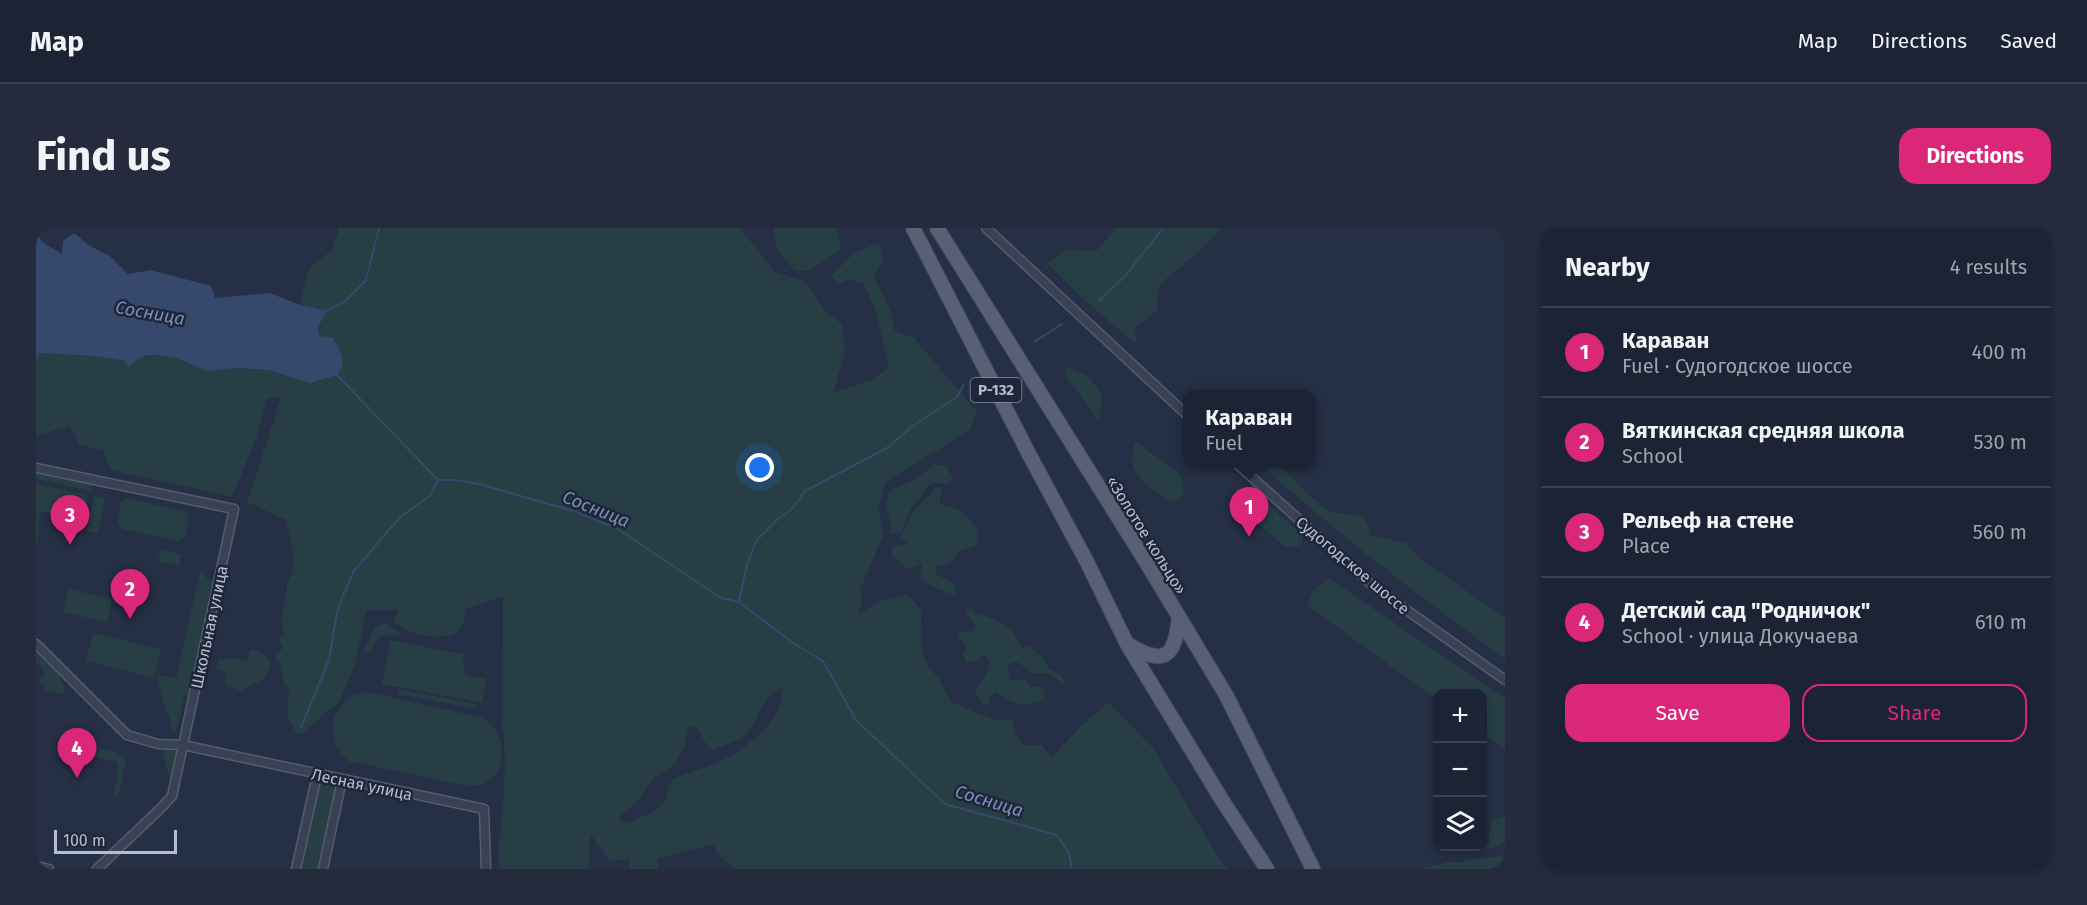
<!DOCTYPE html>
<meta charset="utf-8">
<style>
body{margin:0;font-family:"Fira Sans",sans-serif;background:#252b3c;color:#f1f3f6}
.controls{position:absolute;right:18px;bottom:18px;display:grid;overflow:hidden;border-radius:12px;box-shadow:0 3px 9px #0003}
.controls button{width:54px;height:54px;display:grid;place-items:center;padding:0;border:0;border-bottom:2px solid #3a404f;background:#1c2334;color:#f1f3f6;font:30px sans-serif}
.scale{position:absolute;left:18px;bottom:15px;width:123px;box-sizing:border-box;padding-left:6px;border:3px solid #b7bdcd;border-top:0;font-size:16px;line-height:21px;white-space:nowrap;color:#b7bdcd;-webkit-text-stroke:4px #1e2639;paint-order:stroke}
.you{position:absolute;left:724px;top:240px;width:21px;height:21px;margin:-15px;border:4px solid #fff;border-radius:50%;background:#1a73e8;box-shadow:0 0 0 9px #1a73e833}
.badge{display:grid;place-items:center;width:39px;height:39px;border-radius:50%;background:#db2777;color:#fff;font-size:20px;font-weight:700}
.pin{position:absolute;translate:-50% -50px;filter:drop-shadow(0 2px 3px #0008)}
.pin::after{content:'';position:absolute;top:32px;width:21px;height:18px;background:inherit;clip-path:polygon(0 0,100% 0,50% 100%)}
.popup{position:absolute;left:1147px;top:162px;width:132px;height:78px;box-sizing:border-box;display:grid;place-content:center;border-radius:12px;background:#1c2334;filter:drop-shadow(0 2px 4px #0005);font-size:20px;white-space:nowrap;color:#a0a4ac}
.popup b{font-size:22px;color:#f1f3f6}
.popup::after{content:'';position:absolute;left:50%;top:100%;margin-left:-12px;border:12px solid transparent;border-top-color:#1c2334}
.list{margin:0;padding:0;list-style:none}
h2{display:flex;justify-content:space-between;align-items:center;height:78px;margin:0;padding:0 24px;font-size:26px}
h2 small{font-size:20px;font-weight:400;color:#a0a4ac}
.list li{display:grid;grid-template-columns:39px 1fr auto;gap:18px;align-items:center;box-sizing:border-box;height:90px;padding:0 24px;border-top:2px solid #3a404f}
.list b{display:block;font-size:22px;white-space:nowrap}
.list p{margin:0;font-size:20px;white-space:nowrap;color:#a0a4ac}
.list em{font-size:20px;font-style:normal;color:#a0a4ac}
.actions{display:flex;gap:12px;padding:18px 24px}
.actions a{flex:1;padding:14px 0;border:2px solid #db2777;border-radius:18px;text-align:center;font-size:21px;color:#db2777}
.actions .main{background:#db2777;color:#fff}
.icon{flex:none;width:33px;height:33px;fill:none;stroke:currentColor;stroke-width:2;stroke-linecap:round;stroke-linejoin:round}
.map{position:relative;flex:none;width:1469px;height:641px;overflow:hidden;border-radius:18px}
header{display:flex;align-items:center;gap:36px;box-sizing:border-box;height:84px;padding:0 30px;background:#1c2334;border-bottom:2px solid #3a404f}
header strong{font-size:28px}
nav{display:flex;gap:33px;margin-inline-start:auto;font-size:21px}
.intro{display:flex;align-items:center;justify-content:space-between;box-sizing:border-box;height:144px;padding:0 36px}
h1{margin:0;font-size:42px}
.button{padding:15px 27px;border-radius:18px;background:#db2777;color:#fff;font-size:21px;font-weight:700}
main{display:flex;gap:36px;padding:0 36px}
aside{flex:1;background:#1c2334;border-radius:18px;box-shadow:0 3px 9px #0003}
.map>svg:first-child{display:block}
</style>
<header>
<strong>Map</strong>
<nav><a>Map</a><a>Directions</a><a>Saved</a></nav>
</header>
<div class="intro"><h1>Find us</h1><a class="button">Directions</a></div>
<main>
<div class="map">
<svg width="1469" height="641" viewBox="0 0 1469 641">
<rect width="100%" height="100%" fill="#252f45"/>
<g fill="#273e45" fill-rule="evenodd">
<path d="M303,0H704L739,44L770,54L789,83L806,96L809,124L797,165L836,152L853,139L839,81L828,56L813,51L803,56L795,48L818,25L843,15L847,33L838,47L855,85L859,103L878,110L941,184L934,202L851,253L842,278L848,306L824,361L826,374L823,388L840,374L871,366L885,381L886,423L893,439L904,452L915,474C932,480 960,498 977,491L979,506L988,517H1006L1016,529L1045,498L1072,474L1118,521L1175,617L1191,641H698L681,625L678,616L622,631V641H593L594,631L573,633L555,607L552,641H464C460,619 466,598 467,575C469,550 470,524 466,499L467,368L429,381C428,389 429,397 422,403C409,415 367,407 358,392L362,382H330L319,437L303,474L266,506H261L251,489L253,461L247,454L244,435L239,431V427L247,420L242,411L248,405L245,392L251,362V354L257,344V326L250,292L211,274L245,170H231L220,211L196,269L75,242L67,222L44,217L33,198L0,208V132L1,128L6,125L59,128L89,133L121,127L140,130L171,143L201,140L232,142L274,155L302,147L282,99L291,83L264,77L273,40L296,22ZM745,460C750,488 717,514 696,527C679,537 657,543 639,550C631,556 633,562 629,571C622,585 605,589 592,595L584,593V588L599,576L618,550L639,536L649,519L651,502L654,499L658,498C666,505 668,517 676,522L703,512L712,504L733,468Z"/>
<path d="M738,0H800L805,17L803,23L775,42L760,43C746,30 737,20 738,0Z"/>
<path d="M1080,0H1185L1166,21L1123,57L1121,82L1099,100L1101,117L1048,72L1011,35L1032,21L1060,23Z"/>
<path d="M1032,140L1051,147L1067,168L1062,192L1030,148L1029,141Z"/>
<path d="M1100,214L1145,247L1148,266L1135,274C1112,260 1086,244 1100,214Z"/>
<path d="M1224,236H1243L1274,268L1294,284L1326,288L1333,299L1334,307L1370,315L1385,331L1469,390V431C1385,369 1301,306 1224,236Z"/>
<path d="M897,237H909L918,251L910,256L895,255L875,281L866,304L852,306L856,300L850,277L853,263L882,250Z"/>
<path d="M3,245L55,257L54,263L0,251V246Z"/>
<path d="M0,256L52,267L45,302L15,295L14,285L7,283L4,288L0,321Z"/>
<path d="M901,258L905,260L904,276C924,279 947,295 941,317L924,323L914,335L900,338L899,345L919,357L920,367L909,364L885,352L884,345L886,336L872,341L854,326L858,318L872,315L865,309C868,303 870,296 873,291C880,278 892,270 901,258Z"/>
<path d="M1214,260L1267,308L1266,316L1255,320L1248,318L1205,281L1202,269L1206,261Z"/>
<path d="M58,268L69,270L62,305L51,303Z"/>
<path d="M91,270L151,284L153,290L149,309L141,313L86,301L82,293L85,274Z"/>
<path d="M125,322L145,326L143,338L122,333Z"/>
<path d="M164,344L169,345L171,351L179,353L155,464L153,469L148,467L144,491L138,506C133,486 124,468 121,447L140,450Z"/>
<path d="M1292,350L1469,470V521L1447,505L1446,466H1402L1401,472L1271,377L1278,362Z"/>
<path d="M32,361L76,371L71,394L27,384Z"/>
<path d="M930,381H938L939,385C948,386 969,396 976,403C981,408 981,415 987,420L994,418L1009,432L1012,440L1024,446L1031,457L1010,445L995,446L984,435L976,434L972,439L974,452H990L994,459H1007L1009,471C986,481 980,477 960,464L955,468L953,477L945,475L939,462L952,442L954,433L948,428L938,434H930L927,427L931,419L922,408L924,404L938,403L939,396L933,390Z"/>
<path d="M350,395L365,407L344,408L333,423L326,427L339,399Z"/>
<path d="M57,405L125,421L118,450L50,433Z"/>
<path d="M354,412L427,426L429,447L450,451L446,475L346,456Z"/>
<path d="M214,422C226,422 230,426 235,436C225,461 224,449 206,463L191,458L189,454L190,444L181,440L182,432L197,430L211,433Z"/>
<path d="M0,425L22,445L29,459L27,466L10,462L3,453L9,445L0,432Z"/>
<path d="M362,461L439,476L440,481L363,466Z"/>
<path d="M328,464L351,468L447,490C469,503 475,540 450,554C445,558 438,558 431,558L312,533L299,517L296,496L301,483L310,473L315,468Z"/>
<path d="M30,516L79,524L90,530L85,558L81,569L78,568C78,555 85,546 80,534C66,531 53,527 39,527L35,522L27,520Z"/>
<path d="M127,520L143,521L136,557L126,523Z"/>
<path d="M287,552C297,554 298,558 301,568L285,641H263L281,557Z"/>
<path d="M1469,588V615L1451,622L1456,593Z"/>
<path d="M1469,628V641H1386L1411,634L1427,635L1429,632Z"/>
</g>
<path fill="#37486d" d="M0,4L6,14L26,26L27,13L38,5L54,18L75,29L92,46L115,42L175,58L179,70L234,65L264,77L291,83L282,99L284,108L297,110C305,125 311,132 302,147L274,155L232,142L201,140L171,143L140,130L121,127L109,128L101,132L93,139L89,133L59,128L6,125L2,128L0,132Z"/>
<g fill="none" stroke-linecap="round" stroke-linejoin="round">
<g stroke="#37486d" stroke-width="2">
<path d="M1063,73L1090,47L1127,0"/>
<path d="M290,83L308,74L330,52L343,0"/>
<path d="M998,114L1026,96"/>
<path d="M300,146L402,252H420L443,256L540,284L582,301L685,370L703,374L757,415L787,433L820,492L909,576L1021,607L1033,625L1036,641"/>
<path d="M703,373L711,337L720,313L742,291L755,282L769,263L851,220L878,197L921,169L928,156"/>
<path d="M265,499L293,432L300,390L305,372L318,343L364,289L394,268L402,252"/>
</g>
<g stroke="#555c6e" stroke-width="11">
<g id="street">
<path d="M950,0L1152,188"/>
<path d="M1201,236L1337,358L1469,452"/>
<path d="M0,240L198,281L136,568L124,581L61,641"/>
<path d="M0,416L91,507L122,516L147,517L448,581L450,641"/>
<path d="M0,638L13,641"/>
<path d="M260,641L281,547"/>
<path d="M287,641L306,552"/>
</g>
</g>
<g stroke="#434a5d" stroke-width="16">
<g id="primary">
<path d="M877,0L994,228L1051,334L1091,416L1186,572L1231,641"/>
<path d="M901,0L1110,334L1190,467L1277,641"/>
<path d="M1093,417C1130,439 1139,428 1143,389"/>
</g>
</g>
<use href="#street" stroke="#394154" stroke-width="8"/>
<use href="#primary" stroke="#576074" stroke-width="14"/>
</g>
<g text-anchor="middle" stroke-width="5" stroke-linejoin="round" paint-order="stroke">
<rect fill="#1e2639" stroke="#8990a1" stroke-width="1.5" x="934.5" y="150" width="51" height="24" rx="4.5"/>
<g font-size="15" font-weight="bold" fill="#b7bdcd">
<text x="960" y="167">Р-132</text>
</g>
<g font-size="16" fill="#b7bdcd" stroke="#1e2639">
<text transform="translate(1111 307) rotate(58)" y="6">«Золотое кольцо»</text>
<text transform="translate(1317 337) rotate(40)" y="6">Судогодское шоссе</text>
<text transform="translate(173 399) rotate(-78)" y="6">Школьная улица</text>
<text transform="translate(326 556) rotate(12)" y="6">Лесная улица</text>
</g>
<g font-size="18" font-style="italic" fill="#7c8eb7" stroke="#1e2639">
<text transform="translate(114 85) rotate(10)" y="6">Сосница</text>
<text transform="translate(560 281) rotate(22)" y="6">Сосница</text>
<text transform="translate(953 573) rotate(17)" y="6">Сосница</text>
</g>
</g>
</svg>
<div class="controls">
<button>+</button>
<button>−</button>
<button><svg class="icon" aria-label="layers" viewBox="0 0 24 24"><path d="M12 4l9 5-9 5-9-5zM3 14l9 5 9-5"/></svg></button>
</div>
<div class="scale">100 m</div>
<div class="you"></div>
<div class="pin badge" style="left:1213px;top:309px">1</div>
<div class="popup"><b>Караван</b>Fuel</div>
<div class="pin badge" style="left:94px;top:391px">2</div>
<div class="pin badge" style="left:34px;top:317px">3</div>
<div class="pin badge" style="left:41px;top:550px">4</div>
</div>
<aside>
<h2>Nearby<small>4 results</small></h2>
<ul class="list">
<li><span class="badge">1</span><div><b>Караван</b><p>Fuel · Судогодское шоссе</p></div><em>400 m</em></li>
<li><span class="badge">2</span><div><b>Вяткинская средняя школа</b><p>School</p></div><em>530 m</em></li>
<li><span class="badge">3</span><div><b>Рельеф на стене</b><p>Place</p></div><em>560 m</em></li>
<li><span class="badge">4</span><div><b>Детский сад &quot;Родничок&quot;</b><p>School · улица Докучаева</p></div><em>610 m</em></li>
</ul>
<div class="actions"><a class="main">Save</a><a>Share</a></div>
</aside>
</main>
